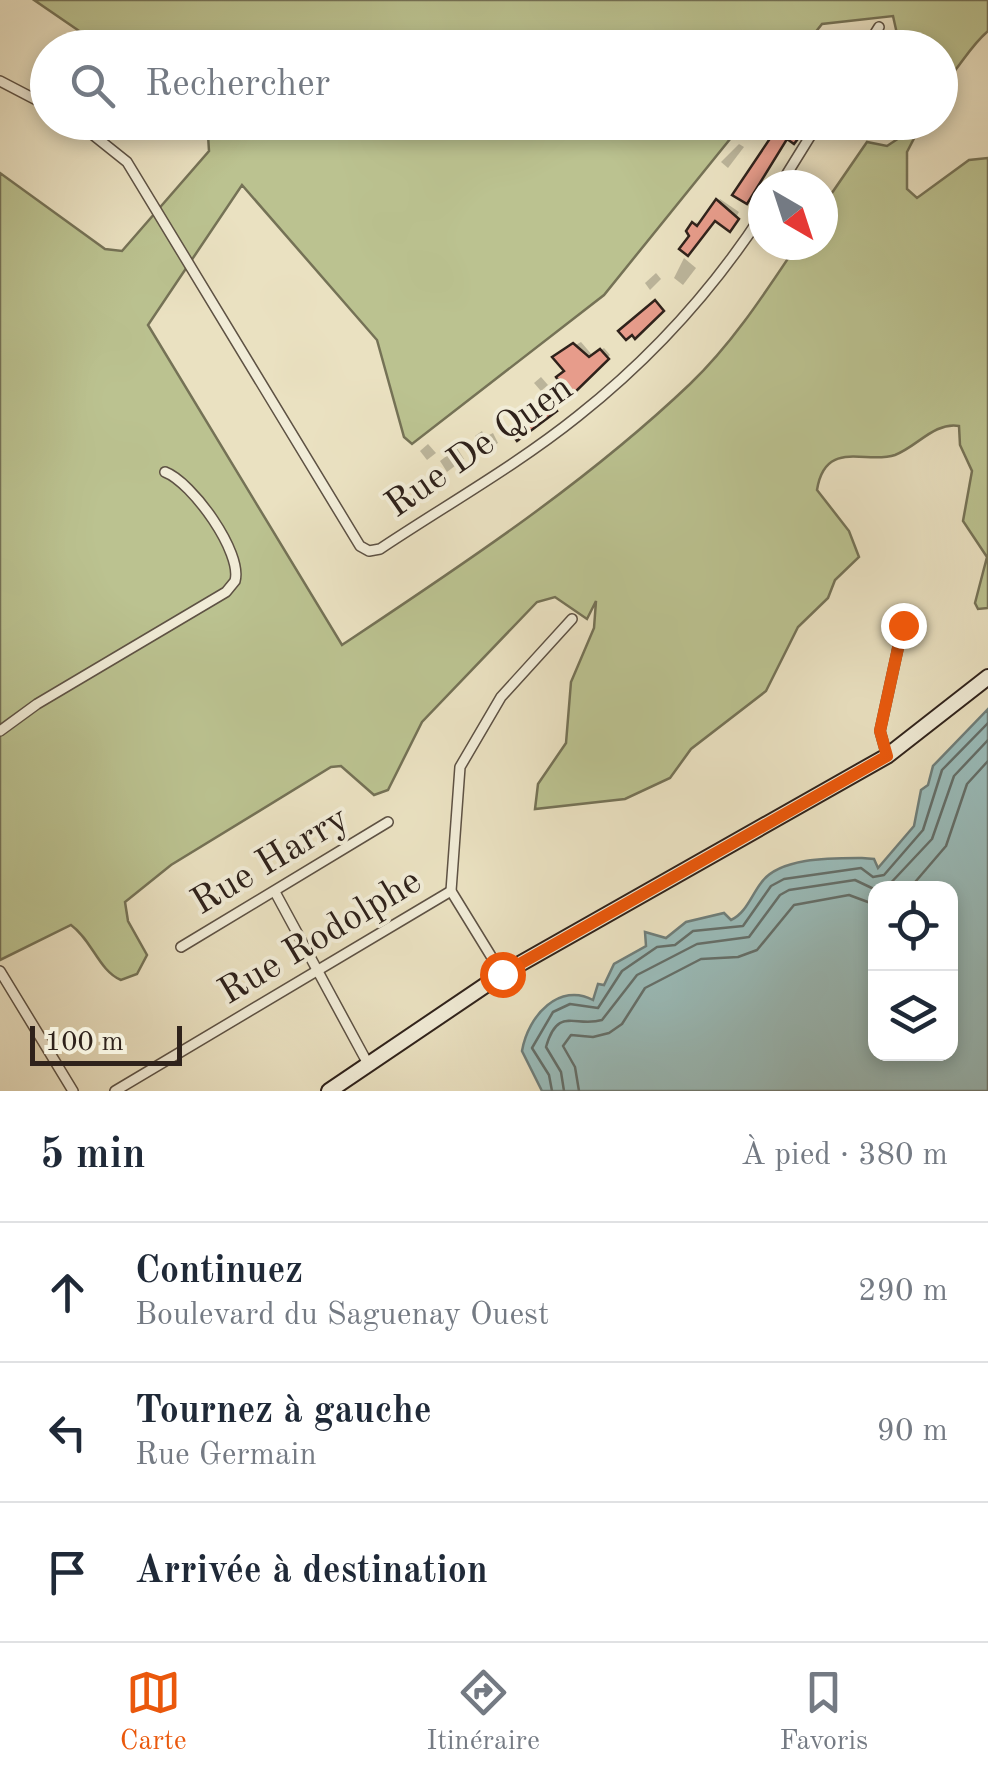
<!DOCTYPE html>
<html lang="fr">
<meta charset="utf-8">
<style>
body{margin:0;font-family:"Old Standard TT",serif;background:#f6f6f7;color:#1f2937}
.controls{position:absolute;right:30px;bottom:30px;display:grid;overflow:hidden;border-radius:20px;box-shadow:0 5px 15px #0003}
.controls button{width:90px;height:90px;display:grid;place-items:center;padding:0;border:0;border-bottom:2px solid #e0e1e3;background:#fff;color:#1f2937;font:50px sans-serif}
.compass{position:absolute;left:748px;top:170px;width:90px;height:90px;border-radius:50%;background:#fff;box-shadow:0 5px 15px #0003;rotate:141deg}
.scale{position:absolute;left:30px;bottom:25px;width:152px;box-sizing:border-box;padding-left:10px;border:5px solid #2f221b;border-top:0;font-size:28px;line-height:35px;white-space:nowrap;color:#2f221b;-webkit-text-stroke:8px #f1ecd7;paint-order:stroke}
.stop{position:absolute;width:30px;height:30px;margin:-22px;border:8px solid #ea580c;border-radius:50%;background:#fff}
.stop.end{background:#ea580c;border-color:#fff;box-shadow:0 2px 10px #0008}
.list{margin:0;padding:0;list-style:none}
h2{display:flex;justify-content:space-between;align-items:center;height:130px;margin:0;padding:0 40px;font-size:42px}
h2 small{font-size:32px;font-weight:400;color:#747a83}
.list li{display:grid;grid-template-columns:65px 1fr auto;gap:30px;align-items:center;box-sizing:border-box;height:140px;padding:0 40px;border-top:2px solid #e0e1e3}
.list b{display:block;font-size:38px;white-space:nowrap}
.list p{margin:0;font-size:32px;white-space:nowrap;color:#747a83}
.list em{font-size:32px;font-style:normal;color:#747a83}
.icon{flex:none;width:55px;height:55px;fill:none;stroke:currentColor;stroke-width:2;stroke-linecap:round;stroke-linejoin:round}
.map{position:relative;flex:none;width:988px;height:1091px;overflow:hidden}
.search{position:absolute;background:#fff;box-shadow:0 5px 15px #0003;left:30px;right:30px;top:30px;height:110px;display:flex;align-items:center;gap:25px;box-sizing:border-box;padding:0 35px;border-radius:55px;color:#747a83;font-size:38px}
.sheet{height:550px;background:#fff}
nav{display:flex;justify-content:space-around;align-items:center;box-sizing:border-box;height:140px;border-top:2px solid #e0e1e3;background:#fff;font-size:28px;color:#747a83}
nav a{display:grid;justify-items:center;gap:5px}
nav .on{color:#ea580c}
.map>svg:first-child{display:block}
</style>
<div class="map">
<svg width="988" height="1091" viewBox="0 0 988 1091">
<rect width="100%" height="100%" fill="#eae1c1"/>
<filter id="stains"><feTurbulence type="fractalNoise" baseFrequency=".002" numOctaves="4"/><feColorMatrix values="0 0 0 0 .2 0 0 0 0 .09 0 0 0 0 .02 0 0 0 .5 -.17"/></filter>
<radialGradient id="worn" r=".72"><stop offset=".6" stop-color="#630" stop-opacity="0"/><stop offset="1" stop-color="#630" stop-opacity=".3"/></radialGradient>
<g fill="#bbc290" stroke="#757256" stroke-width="2.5">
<path d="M34,0H988V31C967,49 960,69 941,86L940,48L900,47L893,16L822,24L803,48H104Z"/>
<path d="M193,123H743L604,295L412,444L404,437L377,340L242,185L148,325L342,645C462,565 585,484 690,384C732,344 765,293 797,245H823V206L867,142L887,146L922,123L907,152V189L917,198L969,160L988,158V608L978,609L975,603L987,557L963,521L972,471L960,445L959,426C934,422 918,446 895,455C867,465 825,438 817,490L849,531L859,557L835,580L828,598L798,627L766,691L691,749L670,778L625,799L535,809L538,784L566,743L571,682L594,628L596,601L587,619L555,597L537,602L422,722L388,790L374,795L341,766L331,767L171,865L125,902L128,921L147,955L137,974L121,980C99,971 92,940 71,925L0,960V173L105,249L122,251L209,151L208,135Z"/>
</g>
<path fill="#9abcba" stroke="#6f7e7a" stroke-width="2.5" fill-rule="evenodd" d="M988,709V1091H542L522,1051C528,1015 560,982 593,1000L598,984L604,985L614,964L646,946L645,932L666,938L686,922L724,913L731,920C746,913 751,896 761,883C779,857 833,858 862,858L874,859L878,868L914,826L921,790L928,785L933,766ZM876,888H950V1054H876Z"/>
<g fill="#0003">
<path d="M827,40L837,46L836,48H822Z"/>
<path d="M739,144L744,147L728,168L721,162Z"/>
<path d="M720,199L739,212L731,226L715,218L693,236L689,231L696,222L700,225Z"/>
<path d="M684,258L696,268L683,285L674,278Z"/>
<path d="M656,273L661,279L650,290L645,283Z"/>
<path d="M581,342L593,356L604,348L610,355L571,393L559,354Z"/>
<path d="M541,377L548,385L541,391L534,383Z"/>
<path d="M482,431L485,437L493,433L498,443L482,452L475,436Z"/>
<path d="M428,444L436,453L427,460L420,451Z"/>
<path d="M457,448L464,459L447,472L440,461Z"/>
</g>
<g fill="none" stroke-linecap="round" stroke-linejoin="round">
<g stroke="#646f6a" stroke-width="2.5">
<path d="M886,888L932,839L954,776L988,740"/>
<path d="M910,888L946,846L967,784L988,761"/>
<path d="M552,1091L549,1075L532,1048L553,1012L570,1004L598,1008L622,971L657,947L675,945L693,931L743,926L771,886L784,879L861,868L873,877L884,875L923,830L942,770L988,723"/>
<path d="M564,1091L561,1072L546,1047C558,1005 575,1028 602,1020L637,975L697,944L749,937L780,895L789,890L855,880L876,890"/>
<path d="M579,1091L575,1067L563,1046L571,1035L593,1037L609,1033L622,1024L645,988L701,959L738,957L757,950L794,905L849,895L876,905"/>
</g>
</g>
<g fill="#e79c8b" stroke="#2f221b" stroke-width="2.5">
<path d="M790,123L803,132L794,144L787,139L747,204L732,195L773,134L779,138Z"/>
<path d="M716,199L739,219L730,232L715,221L688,256L679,249L689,236L686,231L692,222L697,226Z"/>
<path d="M655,300L664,311L635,339L632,335L626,340L618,331Z"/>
<path d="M573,343L589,357L600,349L609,359L570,397L556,377L564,371L552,357Z"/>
<path d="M543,394L557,411L517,441L509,430L540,404L537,400Z"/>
</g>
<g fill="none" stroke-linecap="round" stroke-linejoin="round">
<g stroke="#5e5244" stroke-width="12">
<g id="street">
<path d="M866,48L879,27"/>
<path d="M0,81L48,106"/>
<path d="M77,122L127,162L360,546L369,551L380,549C446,505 517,465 578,416C650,359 713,290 763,213"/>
<path d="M780,185L819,122"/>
<path d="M0,731L37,704L226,592L235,581C243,553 192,482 165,472"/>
<path d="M887,756L880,731L903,625"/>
<path d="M275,892L367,1062"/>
<path d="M181,947L388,822"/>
<path d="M0,971L73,1091"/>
<path d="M502,974L451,891L460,767L501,697L572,619"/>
<path d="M115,1091L451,891"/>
</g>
</g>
<g stroke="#2f221b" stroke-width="18">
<path id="secondary" d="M329,1091L502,974L887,756L988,677"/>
</g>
<use href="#street" stroke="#f1ecd7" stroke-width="9"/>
<use href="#secondary" stroke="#f1ecd7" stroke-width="14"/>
</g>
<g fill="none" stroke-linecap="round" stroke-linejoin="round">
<path stroke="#ea580c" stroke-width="12" d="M502,974L887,756L880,731L903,625"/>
</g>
<g text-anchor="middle" stroke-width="8" stroke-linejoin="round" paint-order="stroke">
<g font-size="38" fill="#2f221b" stroke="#f1ecd7">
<text transform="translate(478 445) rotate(-35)" y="13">Rue De Quen</text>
<text transform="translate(269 859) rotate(-31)" y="13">Rue Harry</text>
<text transform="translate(319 935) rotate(-31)" y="13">Rue Rodolphe</text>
</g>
</g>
<rect width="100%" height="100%" filter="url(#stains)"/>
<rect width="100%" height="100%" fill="url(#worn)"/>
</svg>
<div class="controls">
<button><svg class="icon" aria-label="locate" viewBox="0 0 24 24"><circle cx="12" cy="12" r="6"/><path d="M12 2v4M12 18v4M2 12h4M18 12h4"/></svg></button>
<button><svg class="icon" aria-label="layers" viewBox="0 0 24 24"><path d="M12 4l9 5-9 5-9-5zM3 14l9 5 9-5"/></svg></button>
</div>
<svg class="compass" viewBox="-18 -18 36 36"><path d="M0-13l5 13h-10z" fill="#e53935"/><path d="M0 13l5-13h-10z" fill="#747a83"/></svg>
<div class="scale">100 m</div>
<div class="stop" style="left:502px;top:974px"></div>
<div class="stop end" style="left:903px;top:625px"></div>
<div class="search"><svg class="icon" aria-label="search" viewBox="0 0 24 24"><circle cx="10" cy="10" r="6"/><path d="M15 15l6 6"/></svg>Rechercher</div>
</div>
<section class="sheet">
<h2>5 min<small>À pied · 380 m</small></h2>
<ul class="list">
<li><svg class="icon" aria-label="ahead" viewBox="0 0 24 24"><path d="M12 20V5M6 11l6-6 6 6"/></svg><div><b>Continuez</b><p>Boulevard du Saguenay Ouest</p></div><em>290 m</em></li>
<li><svg class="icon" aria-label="left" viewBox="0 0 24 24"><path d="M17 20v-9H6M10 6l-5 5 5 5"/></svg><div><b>Tournez à gauche</b><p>Rue Germain</p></div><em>90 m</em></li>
<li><svg class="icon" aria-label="arrive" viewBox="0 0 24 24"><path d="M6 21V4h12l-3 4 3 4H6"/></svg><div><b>Arrivée à destination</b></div></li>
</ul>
</section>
<nav>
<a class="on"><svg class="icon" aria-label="map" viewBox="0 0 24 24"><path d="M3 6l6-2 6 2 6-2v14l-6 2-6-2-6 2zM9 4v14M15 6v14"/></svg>Carte</a>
<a><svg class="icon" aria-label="directions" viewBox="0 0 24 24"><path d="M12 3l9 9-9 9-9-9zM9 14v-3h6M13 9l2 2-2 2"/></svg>Itinéraire</a>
<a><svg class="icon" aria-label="saved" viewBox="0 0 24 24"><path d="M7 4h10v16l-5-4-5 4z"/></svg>Favoris</a>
</nav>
